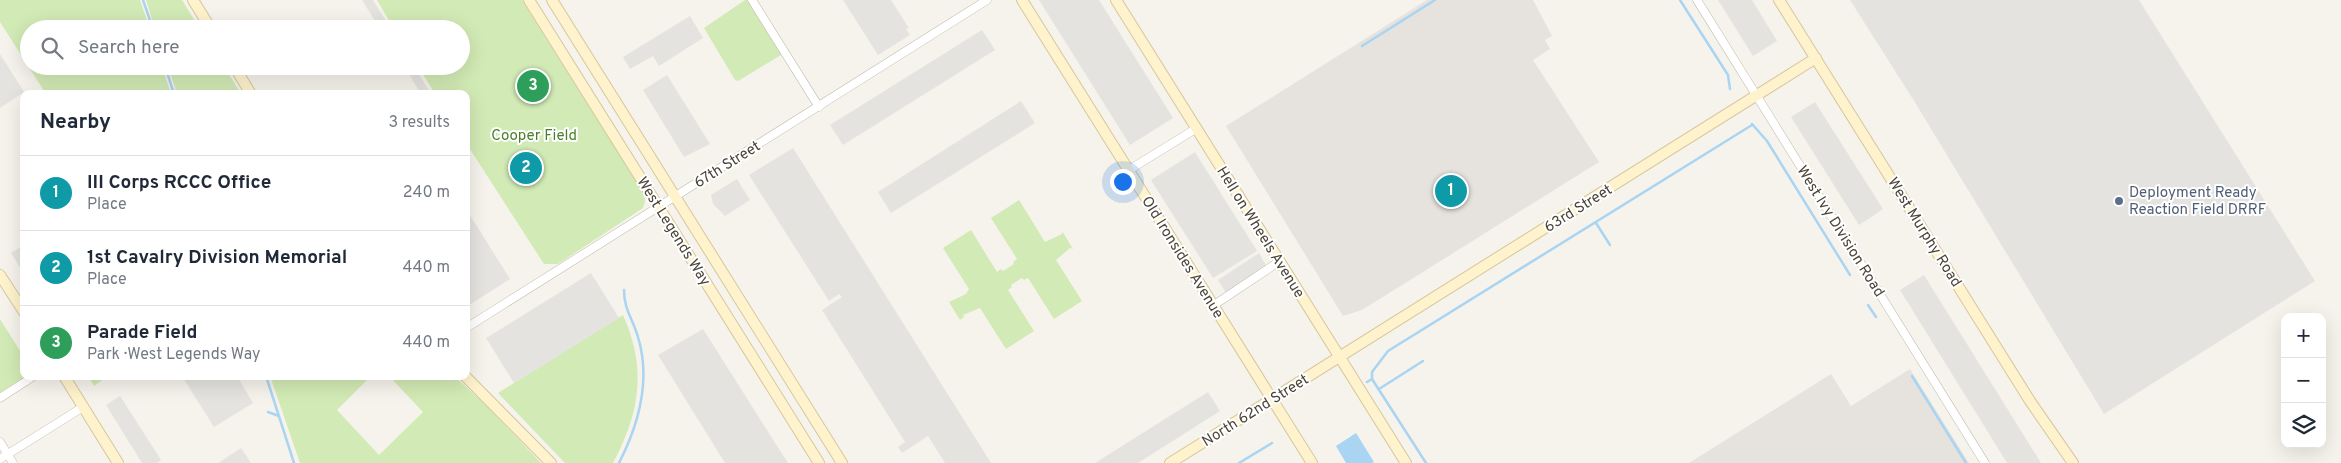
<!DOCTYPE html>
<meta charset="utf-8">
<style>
body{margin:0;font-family:Overpass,sans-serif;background:#f6f6f7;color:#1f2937}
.controls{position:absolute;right:15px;bottom:15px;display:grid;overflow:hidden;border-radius:10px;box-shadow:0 5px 20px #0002}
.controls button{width:45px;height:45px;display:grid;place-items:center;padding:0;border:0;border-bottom:1px solid #e0e1e3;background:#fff;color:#1f2937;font:25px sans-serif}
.you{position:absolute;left:1122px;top:181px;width:18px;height:18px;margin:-12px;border:4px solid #fff;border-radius:50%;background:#1a73e8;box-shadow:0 0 0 8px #1a73e833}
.badge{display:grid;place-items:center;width:32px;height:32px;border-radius:50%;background:#2563eb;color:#fff;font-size:16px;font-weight:700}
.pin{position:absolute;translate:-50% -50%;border:2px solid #fff;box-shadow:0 1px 5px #0006}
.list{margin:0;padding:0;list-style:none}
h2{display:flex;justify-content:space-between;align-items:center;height:65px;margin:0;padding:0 20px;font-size:21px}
h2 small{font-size:16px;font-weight:400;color:#747a83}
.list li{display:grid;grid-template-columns:32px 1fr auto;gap:15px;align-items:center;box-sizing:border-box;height:75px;padding:0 20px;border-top:1px solid #e0e1e3}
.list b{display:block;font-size:19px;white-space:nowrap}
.list p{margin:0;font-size:16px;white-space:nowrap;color:#747a83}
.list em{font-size:16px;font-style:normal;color:#747a83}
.icon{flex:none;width:28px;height:28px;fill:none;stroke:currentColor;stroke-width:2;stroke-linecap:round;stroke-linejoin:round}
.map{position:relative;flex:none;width:2341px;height:463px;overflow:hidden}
.search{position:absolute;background:#fff;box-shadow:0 5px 20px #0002;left:20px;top:20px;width:450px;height:55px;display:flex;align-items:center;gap:12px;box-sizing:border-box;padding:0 18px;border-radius:28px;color:#747a83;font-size:19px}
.panel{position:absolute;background:#fff;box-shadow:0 5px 20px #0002;left:20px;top:90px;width:450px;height:290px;border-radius:10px}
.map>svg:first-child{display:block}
</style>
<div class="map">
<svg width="2341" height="463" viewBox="0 0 2341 463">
<rect width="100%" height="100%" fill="#f6f3ec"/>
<g fill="#e6e2dd">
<path d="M1427,0H1533L1552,36L1545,40L1550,49L1533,60L1599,162L1362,310L1343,316L1226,126Z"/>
<path d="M1910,369L1969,463H1689L1831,374L1851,406Z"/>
</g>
<g fill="#d2eab5">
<path d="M0,0H140L150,29H29V66H162L171,94H46L0,22Z"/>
<path d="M146,0H182L200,29H155Z"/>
<path d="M377,0H522L644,194L645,201L643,208L558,264H544L466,143V94H435L418,66H461V29H394Z"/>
<path d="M745,0H749L781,52V55L738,81L735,80L704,28Z"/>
<path d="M168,66H224L241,94H177Z"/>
<path d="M1019,200L1045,242L1062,234V231L1073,249L1070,248L1056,260L1082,301L1054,319L1028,278L1024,280L1022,278L1011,285L1012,287L1008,290L1034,331L1006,349L980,308L963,315L964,317L960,320L949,302L966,294L969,289L943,248L971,230L997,272L1001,269L1003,271L1014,264L1013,262L1017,259L991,218Z"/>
<path d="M623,315C647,369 640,412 613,463H565L498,393Z"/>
<path d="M0,319L24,357V376H29L0,395Z"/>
<path d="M88,376H108L94,386Z"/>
<path d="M270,376H371L337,410L379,455L423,412L389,376H454L486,405L541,463H300Z"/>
</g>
<g fill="#e5e3e0">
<path d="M362,0H373L391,29H380Z"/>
<path d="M843,0H891L909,28L906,29L910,35L878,55Z"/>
<path d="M1039,0H1099L1173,118L1130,145Z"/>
<path d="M1718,0H1752L1777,41L1753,56Z"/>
<path d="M1850,0H2139L2315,281L2104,414L1916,104Z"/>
<path d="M690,16L703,38L659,66L653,56L630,69L623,57Z"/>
<path d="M982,30L995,50L843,145L830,125Z"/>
<path d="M0,54L24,92L0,108Z"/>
<path d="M404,66H414L431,94H421Z"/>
<path d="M667,75L710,144L684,157L643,90Z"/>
<path d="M1021,101L1035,123L891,213L878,192Z"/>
<path d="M1815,102L1883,209L1859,225L1791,117Z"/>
<path d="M793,148L991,463H945L928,436L902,453L898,447L905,442L822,310L842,297L839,294L829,301L749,175Z"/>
<path d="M1195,152L1257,251L1213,278L1151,180Z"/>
<path d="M737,179L750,200L725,216L713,204L711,195Z"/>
<path d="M466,209L510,279L466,307Z"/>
<path d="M24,245V274L11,253Z"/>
<path d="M1259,253L1268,269L1228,296L1218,280Z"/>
<path d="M591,273L619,318L514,383L486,338Z"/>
<path d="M1924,275L2041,463H2007L1900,290Z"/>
<path d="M703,329L760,419L788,463H725L658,355Z"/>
<path d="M182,376H237L253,403L214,427Z"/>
<path d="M1208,392L1220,411L1138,463H1095Z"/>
<path d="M120,396L161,460L157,463H142L106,405Z"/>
<path d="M241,448L251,463H218Z"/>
</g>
<path fill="#a9d4f2" d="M1356,433L1374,462L1372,463H1346L1336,446Z"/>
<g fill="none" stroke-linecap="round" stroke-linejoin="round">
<g stroke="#a9d4f2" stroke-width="2.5">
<path d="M143,0L153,29"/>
<path d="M1680,0L1728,75L1730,89"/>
<path d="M1362,46L1435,0"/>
<path d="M165,66L174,94"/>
<path d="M1752,124L1767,141L1850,275"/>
<path d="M1596,223L1610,245"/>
<path d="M1868,305L1876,317"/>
<path d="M266,376L294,463"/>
<path d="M1912,376L1966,463"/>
<path d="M1372,379V372L1388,351L1752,125"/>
<path d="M1367,382L1372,379L1426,463"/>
<path d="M1379,389L1423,361"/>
<path d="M268,412L279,416"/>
<path d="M619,463C639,424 651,380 638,337C633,319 624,310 624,290"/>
<path d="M1239,463L1272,443"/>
</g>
<g stroke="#c2bbae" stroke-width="9">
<g id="street">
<path d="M752,0L819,107"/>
<path d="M1697,0L1985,463"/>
<path d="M1129,170L1197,128"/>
<path d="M1214,305L1280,261"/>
<path d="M466,328L987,0"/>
<path d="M0,398L34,376"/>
<path d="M0,442L13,463"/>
<path d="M0,459L83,407"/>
</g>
</g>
<g stroke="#d6c79b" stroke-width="12">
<g id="secondary">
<path d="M193,0L211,29"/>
<path d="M529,0L819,463"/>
<path d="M552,0L842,463"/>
<path d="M1022,0L1312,463"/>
<path d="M1116,0L1406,463"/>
<path d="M1779,0L2030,401L2073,463"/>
<path d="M234,66L251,94"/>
<path d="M0,275L24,312"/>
<path d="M64,376L118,463"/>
<path d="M465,376L551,463"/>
<path d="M1170,463L1816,58"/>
</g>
</g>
<use href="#street" stroke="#fff" stroke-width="8"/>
<use href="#secondary" stroke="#fff3cd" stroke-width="10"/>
</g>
<circle fill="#5c6f8a" stroke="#fff" stroke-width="2" cx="2119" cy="201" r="5"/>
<g text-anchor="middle" stroke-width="4" stroke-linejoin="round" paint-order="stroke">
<g font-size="15" fill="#4a7f2a" stroke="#fff">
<text x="534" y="140">Cooper Field</text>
</g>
<g font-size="15" fill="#4b4439" stroke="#fff">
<text transform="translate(727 164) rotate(-32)" y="5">67th Street</text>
<text transform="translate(1578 208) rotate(-32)" y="5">63rd Street</text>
<text transform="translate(674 231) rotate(58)" y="5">West Legends Way</text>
<text transform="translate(1841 231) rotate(58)" y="5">West Ivy Division Road</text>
<text transform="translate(1261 232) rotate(58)" y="5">Hell on Wheels Avenue</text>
<text transform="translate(1925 232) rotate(58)" y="5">West Murphy Road</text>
<text transform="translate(1183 257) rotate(58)" y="5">Old Ironsides Avenue</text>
<text transform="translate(1255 410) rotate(-32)" y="5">North 62nd Street</text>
</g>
<g font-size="15" fill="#4e5e75" stroke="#fff" text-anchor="start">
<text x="2129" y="197">Deployment Ready<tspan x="2129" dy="17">Reaction Field DRRF</tspan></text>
</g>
</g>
</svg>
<div class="controls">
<button>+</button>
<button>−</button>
<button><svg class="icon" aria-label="layers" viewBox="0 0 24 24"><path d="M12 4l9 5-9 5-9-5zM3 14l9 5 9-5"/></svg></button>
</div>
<div class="you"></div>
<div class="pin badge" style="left:1451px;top:191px;background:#0f9aa8">1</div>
<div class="pin badge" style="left:526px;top:168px;background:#0f9aa8">2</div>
<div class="pin badge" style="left:533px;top:86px;background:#2e9e5b">3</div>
<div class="search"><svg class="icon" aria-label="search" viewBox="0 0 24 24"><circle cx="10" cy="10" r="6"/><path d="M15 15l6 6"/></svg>Search here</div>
<section class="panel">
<h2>Nearby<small>3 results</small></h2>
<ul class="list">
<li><span class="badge" style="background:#0f9aa8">1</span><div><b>III Corps RCCC Office</b><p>Place</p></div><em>240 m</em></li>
<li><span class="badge" style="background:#0f9aa8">2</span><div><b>1st Cavalry Division Memorial</b><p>Place</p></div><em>440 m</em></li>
<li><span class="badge" style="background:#2e9e5b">3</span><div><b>Parade Field</b><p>Park · West Legends Way</p></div><em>440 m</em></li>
</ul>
</section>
</div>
